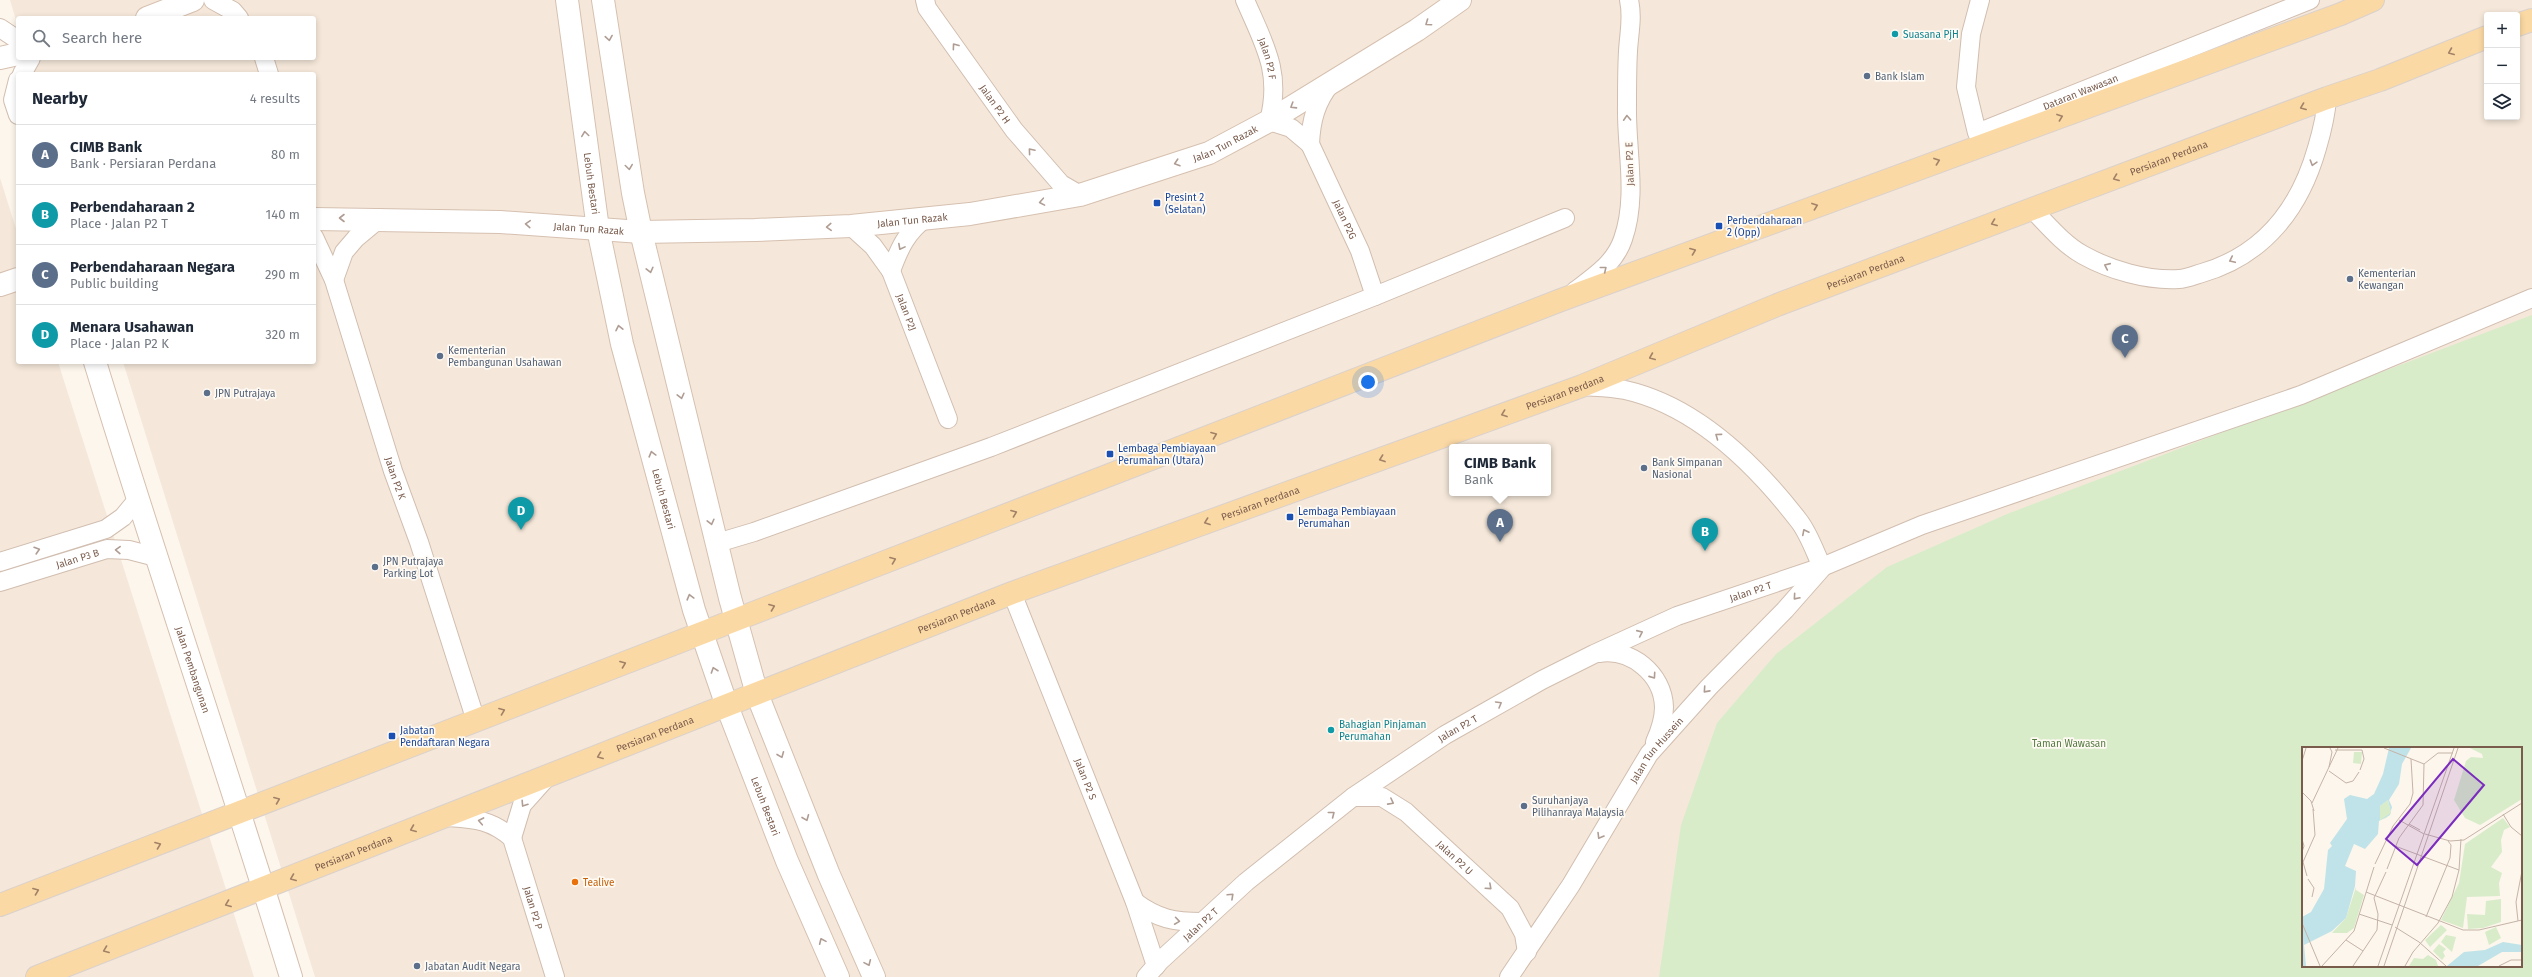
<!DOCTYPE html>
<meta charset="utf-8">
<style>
body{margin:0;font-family:"Fira Sans",sans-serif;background:#f6f6f7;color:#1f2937}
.controls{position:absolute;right:12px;top:12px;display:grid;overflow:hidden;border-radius:4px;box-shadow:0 2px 6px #0003}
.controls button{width:36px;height:36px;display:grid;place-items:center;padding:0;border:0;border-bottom:1px solid #e0e1e3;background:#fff;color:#1f2937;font:20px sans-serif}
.you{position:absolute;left:1368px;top:382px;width:14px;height:14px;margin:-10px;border:3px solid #fff;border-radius:50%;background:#1a73e8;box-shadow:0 0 0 6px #1a73e833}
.badge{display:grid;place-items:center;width:26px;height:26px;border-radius:50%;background:#e76f51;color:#fff;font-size:13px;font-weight:700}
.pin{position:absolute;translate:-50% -33px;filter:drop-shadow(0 1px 2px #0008)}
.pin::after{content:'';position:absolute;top:21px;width:14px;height:12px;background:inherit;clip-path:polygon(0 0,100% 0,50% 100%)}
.popup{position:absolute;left:1449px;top:444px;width:102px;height:52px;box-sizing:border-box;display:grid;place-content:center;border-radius:4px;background:#fff;filter:drop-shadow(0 1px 3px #0005);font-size:13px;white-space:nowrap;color:#747a83}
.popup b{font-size:15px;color:#1f2937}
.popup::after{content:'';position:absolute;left:50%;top:100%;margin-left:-8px;border:8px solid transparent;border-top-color:#fff}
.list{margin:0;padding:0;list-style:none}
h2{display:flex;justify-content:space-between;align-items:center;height:52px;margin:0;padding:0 16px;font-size:17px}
h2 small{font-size:13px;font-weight:400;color:#747a83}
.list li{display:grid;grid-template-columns:26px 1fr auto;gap:12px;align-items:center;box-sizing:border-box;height:60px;padding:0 16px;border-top:1px solid #e0e1e3}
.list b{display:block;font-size:15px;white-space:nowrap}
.list p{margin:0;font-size:13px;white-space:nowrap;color:#747a83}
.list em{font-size:13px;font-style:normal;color:#747a83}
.icon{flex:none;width:22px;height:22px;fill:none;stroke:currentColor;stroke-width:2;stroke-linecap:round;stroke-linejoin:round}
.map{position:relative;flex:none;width:2532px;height:977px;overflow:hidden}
.search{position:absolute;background:#fff;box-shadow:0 2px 6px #0003;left:16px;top:16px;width:300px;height:44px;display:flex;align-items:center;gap:10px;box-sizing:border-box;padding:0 14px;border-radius:4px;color:#747a83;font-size:15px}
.panel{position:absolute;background:#fff;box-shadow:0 2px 6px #0003;left:16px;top:72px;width:300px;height:292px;border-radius:4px}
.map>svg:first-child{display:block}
</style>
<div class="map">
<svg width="2532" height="977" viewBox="0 0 2532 977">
<rect width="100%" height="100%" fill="#fdf6ec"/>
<g fill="#f5e8da" fill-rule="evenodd">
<path d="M10,0H2532V977H315L123,362H314V74H33L28,58H314V18H18V27ZM2487,15H2517V117H2487ZM1452,447H1548V493H1452ZM2303,748H2521V966H2303Z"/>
<path d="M0,178L18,235V362H58L254,977H0Z"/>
</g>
<path fill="#d8ecc9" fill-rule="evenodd" d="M2532,315V977H1659L1681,825L1717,723L1776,654L1887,567L2007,514ZM2303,748H2521V966H2303Z"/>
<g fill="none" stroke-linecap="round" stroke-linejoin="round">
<g stroke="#d1beb0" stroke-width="20">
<g id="street">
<path d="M213,0L233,11L239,18"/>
<path id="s1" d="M925,0L927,8L1014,130L1061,184L1080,195"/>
<path id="s2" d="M1245,0C1264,44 1282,72 1269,121L1291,128L1310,144C1311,120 1316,102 1331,83"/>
<path id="s3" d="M1980,0L1971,34L1966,87L1977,133L2310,0"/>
<path d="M0,28L18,40"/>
<path d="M264,58L269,74"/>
<path d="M22,74L31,58"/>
<path d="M18,80L13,100L18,115"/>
<path id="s4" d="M1310,144L1360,251L1375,296"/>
<path d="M2031,208C2047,224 2063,244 2083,255C2110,270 2147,281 2179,279C2186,279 2195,275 2202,273C2264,255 2300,208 2317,148C2322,131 2326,116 2327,98"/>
<path d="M851,226L873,246L891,271C899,249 907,231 926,218"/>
<path id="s5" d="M314,237L334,280L393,471L419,542L476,721"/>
<path id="s6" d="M891,271L948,419"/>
<path d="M334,280L344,252L356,238L380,218"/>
<path d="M1575,291C1595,276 1615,263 1623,239C1638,196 1626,149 1627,106C1627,88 1627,69 1628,51C1629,33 1633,18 1629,0"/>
<path d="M1582,386C1596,387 1611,387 1625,390C1697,406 1755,464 1799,521C1809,534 1815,552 1822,567"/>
<path d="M717,543L754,532L991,447L1375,296L1565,218"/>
<path d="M0,562L106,529L123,517L137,500"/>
<path id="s7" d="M0,582L107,549L129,550L156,557"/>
<path id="s8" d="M1012,593L1135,902L1156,966"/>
<path d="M1599,653C1631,648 1663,674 1664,707C1664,719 1660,731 1655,742"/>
<path id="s9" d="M1353,797H1382L1406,812L1510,908L1524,934L1527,952"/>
<path id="s10" d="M446,817C474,819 490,819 512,838L555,977"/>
<path d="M512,838L522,805L547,777"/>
<path d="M1135,902C1158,919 1174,922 1202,922"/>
<path id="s11" d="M1146,977L1160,961L1246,882L1353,797L1445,735L1542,680L1594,654L1677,616L1822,567L1922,525L2301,395L2532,298"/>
<path id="s12" d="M1509,977L1571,885L1649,754L1709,687L1785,610L1822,568"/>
</g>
</g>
<g stroke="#d6c0b0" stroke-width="24">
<g id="secondary">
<path id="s13" d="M567,0L598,229L622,344L694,610L727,706L787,861L838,977"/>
<path d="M603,0L633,193L641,232L730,598L757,694L829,875L874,977"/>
<path d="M147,18L193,0"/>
<path d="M0,58L18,54"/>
<path id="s14" d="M314,219L500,222L641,232L755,230L851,226L970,214L1080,195L1209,153L1269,121L1417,30L1460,0"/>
<path d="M0,285L18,279"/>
<path id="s15" d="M95,362C158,568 228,771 291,977"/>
</g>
</g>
<g stroke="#dad1cd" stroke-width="24">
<g id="primary">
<path d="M2517,25L2532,20"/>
<path d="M0,905L1561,300L2341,14L2373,0"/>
<path id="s16" d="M37,977L1012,593L1582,386L1777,305L2327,98L2380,80L2487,37"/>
</g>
</g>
<use href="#street" stroke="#fff" stroke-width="18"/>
<use href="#secondary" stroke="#fff" stroke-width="22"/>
<use href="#primary" stroke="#fbd9a5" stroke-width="22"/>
</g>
<defs><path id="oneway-chevron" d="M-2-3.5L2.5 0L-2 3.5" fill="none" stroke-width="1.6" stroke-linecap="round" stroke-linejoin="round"/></defs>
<g stroke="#af9d94">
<use href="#oneway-chevron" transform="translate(1428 23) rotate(145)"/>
<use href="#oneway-chevron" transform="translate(609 38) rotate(81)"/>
<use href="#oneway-chevron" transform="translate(955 46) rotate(-126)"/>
<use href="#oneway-chevron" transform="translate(1293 106) rotate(148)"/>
<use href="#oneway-chevron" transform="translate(1627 118) rotate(-93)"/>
<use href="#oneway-chevron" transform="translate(585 134) rotate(-98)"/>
<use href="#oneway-chevron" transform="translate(1031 151) rotate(-130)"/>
<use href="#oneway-chevron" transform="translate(1177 163) rotate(162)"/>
<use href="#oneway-chevron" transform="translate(2313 163) rotate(107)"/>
<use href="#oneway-chevron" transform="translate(629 167) rotate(82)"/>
<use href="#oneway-chevron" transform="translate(1042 202) rotate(170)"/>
<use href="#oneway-chevron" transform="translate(342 218) rotate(-180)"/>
<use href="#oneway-chevron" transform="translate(528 224) rotate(-176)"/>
<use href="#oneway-chevron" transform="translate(829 227) rotate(177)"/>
<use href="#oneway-chevron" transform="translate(901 247) rotate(118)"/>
<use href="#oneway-chevron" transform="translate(2232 260) rotate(155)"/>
<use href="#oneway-chevron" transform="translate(2107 266) rotate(-156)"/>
<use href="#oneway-chevron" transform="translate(1604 269) rotate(-39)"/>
<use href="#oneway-chevron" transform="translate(650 270) rotate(76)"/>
<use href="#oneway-chevron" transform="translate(619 328) rotate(-102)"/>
<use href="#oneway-chevron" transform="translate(681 396) rotate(76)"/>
<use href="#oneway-chevron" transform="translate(1718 436) rotate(-144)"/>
<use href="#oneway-chevron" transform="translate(652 454) rotate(-105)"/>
<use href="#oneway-chevron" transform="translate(711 522) rotate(76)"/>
<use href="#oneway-chevron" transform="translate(1805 532) rotate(-117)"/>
<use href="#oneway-chevron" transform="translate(37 550) rotate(-17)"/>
<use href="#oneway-chevron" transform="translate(118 550) rotate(-178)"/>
<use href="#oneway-chevron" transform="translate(690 597) rotate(-105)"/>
<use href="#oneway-chevron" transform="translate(1796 597) rotate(131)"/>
<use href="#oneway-chevron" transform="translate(1640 633) rotate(-24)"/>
<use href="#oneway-chevron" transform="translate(714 670) rotate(-109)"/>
<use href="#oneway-chevron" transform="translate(1653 676) rotate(55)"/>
<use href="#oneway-chevron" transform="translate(1706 690) rotate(132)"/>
<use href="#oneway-chevron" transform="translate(1499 704) rotate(-30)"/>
<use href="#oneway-chevron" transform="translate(781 755) rotate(68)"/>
<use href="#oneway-chevron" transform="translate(1391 802) rotate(28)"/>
<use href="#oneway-chevron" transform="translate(524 804) rotate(123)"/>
<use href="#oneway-chevron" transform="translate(1332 814) rotate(-38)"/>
<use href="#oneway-chevron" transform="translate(806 818) rotate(68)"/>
<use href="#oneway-chevron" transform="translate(481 821) rotate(-169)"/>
<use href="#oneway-chevron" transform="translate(1600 836) rotate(121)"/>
<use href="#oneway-chevron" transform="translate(1489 887) rotate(42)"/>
<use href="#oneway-chevron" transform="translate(1231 896) rotate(-43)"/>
<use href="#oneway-chevron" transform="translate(1177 921) rotate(8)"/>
<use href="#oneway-chevron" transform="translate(822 941) rotate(-114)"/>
<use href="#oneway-chevron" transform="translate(868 963) rotate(66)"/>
</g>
<g stroke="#a18267">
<use href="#oneway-chevron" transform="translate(2451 52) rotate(158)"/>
<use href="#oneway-chevron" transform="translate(2303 107) rotate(159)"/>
<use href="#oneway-chevron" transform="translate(2060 117) rotate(-20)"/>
<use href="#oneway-chevron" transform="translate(1937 161) rotate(-20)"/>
<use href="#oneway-chevron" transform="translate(2116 178) rotate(159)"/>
<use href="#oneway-chevron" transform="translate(1815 206) rotate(-20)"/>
<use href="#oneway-chevron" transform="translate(1994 223) rotate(159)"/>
<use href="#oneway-chevron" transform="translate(1693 251) rotate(-21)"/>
<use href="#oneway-chevron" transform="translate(1652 357) rotate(157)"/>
<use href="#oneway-chevron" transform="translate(1504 414) rotate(160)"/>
<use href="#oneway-chevron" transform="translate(1214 435) rotate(-21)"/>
<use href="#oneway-chevron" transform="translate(1382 459) rotate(160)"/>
<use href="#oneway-chevron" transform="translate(1014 513) rotate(-21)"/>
<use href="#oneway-chevron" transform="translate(1207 522) rotate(160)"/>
<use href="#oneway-chevron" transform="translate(893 560) rotate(-21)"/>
<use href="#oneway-chevron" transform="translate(772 607) rotate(-21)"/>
<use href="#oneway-chevron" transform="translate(623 664) rotate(-21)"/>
<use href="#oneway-chevron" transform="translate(502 711) rotate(-21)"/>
<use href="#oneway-chevron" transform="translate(600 756) rotate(159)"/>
<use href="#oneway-chevron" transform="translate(277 800) rotate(-22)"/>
<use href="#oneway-chevron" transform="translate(413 829) rotate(158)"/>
<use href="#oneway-chevron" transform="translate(158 845) rotate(-21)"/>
<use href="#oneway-chevron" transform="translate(293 878) rotate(158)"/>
<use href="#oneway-chevron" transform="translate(36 891) rotate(-21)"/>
<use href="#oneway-chevron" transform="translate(228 904) rotate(159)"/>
<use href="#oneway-chevron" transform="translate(106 950) rotate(159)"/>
</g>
<g fill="#0f9aa8" stroke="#fffaf3" stroke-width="1.5">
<circle cx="1895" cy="34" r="4"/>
<circle cx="1331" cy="730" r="4"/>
</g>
<g fill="#5c6f8a" stroke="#fffaf3" stroke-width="1.5">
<circle cx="1867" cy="76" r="4"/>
<circle cx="2350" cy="279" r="4"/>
<circle cx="440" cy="356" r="4"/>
<circle cx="207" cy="393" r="4"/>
<circle cx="1644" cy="468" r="4"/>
<circle cx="375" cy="567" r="4"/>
<circle cx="1524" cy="806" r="4"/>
<circle cx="417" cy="966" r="4"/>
</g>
<g fill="#1a4fb4" stroke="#fffaf3" stroke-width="1.5">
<rect x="1153" y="199" width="8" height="8" rx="2"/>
<rect x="1715" y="222" width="8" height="8" rx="2"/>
<rect x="1106" y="450" width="8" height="8" rx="2"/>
<rect x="1286" y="513" width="8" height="8" rx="2"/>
<rect x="388" y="732" width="8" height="8" rx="2"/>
</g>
<circle fill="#e8710a" stroke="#fffaf3" stroke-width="1.5" cx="575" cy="882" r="4"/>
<g text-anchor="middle" stroke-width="3.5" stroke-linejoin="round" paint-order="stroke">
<g font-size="10" fill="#0d838f" stroke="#fffaf3" text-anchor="start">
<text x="1903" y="38">Suasana PjH</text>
<text x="1339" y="728">Bahagian Pinjaman<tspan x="1339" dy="12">Perumahan</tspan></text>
</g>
<g font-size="10" fill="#7a5c4d" stroke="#fffaf3">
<text dy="4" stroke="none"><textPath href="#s2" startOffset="63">Jalan P2 F</textPath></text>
<text dy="4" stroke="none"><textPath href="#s3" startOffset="247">Dataran Wawasan</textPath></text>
<text dy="4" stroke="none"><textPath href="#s1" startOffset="126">Jalan P2 H</textPath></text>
<text dy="4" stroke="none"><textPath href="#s14" startOffset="923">Jalan Tun Razak</textPath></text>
<text dy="4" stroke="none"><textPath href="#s16" startOffset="2284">Persiaran Perdana</textPath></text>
<text transform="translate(1629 164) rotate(-92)" y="4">Jalan P2 E</text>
<text dy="4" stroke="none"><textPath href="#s13" startOffset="185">Lebuh Bestari</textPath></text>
<text dy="4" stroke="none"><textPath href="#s14" startOffset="599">Jalan Tun Razak</textPath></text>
<text dy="4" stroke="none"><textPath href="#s4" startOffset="83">Jalan P2G</textPath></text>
<text dy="4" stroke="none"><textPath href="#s14" startOffset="275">Jalan Tun Razak</textPath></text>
<text dy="4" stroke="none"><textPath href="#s16" startOffset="1960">Persiaran Perdana</textPath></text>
<text dy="4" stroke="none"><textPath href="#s6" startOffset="44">Jalan P2J</textPath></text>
<text dy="4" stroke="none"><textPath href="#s16" startOffset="1636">Persiaran Perdana</textPath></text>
<text dy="4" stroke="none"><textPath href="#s5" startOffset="255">Jalan P2 K</textPath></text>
<text dy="4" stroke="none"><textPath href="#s13" startOffset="509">Lebuh Bestari</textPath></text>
<text dy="4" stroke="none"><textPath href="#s16" startOffset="1312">Persiaran Perdana</textPath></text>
<text dy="4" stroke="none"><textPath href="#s7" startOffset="81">Jalan P3 B</textPath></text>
<text dy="4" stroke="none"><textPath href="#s11" startOffset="724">Jalan P2 T</textPath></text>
<text dy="4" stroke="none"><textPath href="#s16" startOffset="988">Persiaran Perdana</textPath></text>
<text dy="4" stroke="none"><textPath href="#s15" startOffset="323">Jalan Pembangunan</textPath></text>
<text dy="4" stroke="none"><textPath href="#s11" startOffset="400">Jalan P2 T</textPath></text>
<text dy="4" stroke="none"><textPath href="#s16" startOffset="664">Persiaran Perdana</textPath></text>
<text dy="4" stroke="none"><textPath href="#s12" startOffset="271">Jalan Tun Hussein</textPath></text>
<text dy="4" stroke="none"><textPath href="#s8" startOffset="200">Jalan P2 S</textPath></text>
<text dy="4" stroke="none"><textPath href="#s13" startOffset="833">Lebuh Bestari</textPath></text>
<text dy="4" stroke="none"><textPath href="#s16" startOffset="340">Persiaran Perdana</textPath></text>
<text dy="4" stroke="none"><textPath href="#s9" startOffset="124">Jalan P2 U</textPath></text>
<text dy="4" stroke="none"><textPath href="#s10" startOffset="144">Jalan P2 P</textPath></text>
<text dy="4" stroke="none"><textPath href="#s11" startOffset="76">Jalan P2 T</textPath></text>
</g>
<g font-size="10" fill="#4e5e75" stroke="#fffaf3" text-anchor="start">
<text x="1875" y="80">Bank Islam</text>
<text x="2358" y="277">Kementerian<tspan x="2358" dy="12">Kewangan</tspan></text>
<text x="448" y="354">Kementerian<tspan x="448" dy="12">Pembangunan Usahawan</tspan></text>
<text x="215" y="397">JPN Putrajaya</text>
<text x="1652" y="466">Bank Simpanan<tspan x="1652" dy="12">Nasional</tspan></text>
<text x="383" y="565">JPN Putrajaya<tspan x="383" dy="12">Parking Lot</tspan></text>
<text x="1532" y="804">Suruhanjaya<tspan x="1532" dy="12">Pilihanraya Malaysia</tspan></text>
<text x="425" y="970">Jabatan Audit Negara</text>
</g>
<g font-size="10" fill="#164399" stroke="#fffaf3" text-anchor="start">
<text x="1165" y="201">Presint 2<tspan x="1165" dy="12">(Selatan)</tspan></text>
<text x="1727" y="224">Perbendaharaan<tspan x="1727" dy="12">2 (Opp)</tspan></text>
<text x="1118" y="452">Lembaga Pembiayaan<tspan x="1118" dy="12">Perumahan (Utara)</tspan></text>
<text x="1298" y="515">Lembaga Pembiayaan<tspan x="1298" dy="12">Perumahan</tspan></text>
<text x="400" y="734">Jabatan<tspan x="400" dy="12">Pendaftaran Negara</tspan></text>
</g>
<g font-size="10" fill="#537a41" stroke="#fffaf3">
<text x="2069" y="747">Taman Wawasan</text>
</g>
<g font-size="10" fill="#c56008" stroke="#fffaf3" text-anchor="start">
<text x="583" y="886">Tealive</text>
</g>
</g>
<g transform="translate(2302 747)">
<rect width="220" height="220" fill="#fdf6ec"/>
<path d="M168,1H220V52L178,78L163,71L152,53L164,14L169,10L181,11L180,7ZM52,5H60L59,17L51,16ZM86,53L89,66L84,71L78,73V59ZM201,71L208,80L202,83L199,93L200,105L189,120L200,126L197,136L198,149L165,150L161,181L139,173L157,136L163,97ZM54,140V143L62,148L52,181L45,186H30L44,171ZM199,152V175L181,181L166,182L165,167L183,168L184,154ZM139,178L145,183L128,200L123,193ZM194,180L199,191L187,198L183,185ZM144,188L154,190L150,205L139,195ZM137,197L144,202L141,205L143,209L140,213L131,204ZM126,208L134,213L136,219H107L112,211L121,212Z" fill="#d8ecc9"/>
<path d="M87,1H109L100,17L97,37L87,53L90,60L88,68L77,74L76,87L63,102L52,97L43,119L54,124L53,139L44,171L30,184L2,198L4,219H0V170L9,165L22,142L26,103L30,99L28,96L45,72L42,52L48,48L65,52L72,47L81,27ZM86,53L89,66L78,73V59ZM201,195L220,198V205H200L176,219H145L162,205L183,203Z" fill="#bfe3e8" fill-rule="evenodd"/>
<path fill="none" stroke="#bfe3e8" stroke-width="2" d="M14,189L51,129L36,123L35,115L47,87L76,71L73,69V56L85,41L96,8"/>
<path fill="none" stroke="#c5b3a7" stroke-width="1" d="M82,1L122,17L136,6H151M33,3H60L62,12L58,23M0,14L4,1M27,20L30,5L28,1M27,24L44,36L51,34L57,25M0,45L9,54L12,64M10,56L36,1M201,67L209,80L220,89M97,73L122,87M107,77L118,83M123,87L148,94L162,93L220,56M0,92L2,99L0,105M93,99L157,123M73,117L91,79L108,57L111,46L109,12M85,122L97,91L121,58L122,17M5,129L1,115L13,88L11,62M6,132L12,141L10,150M64,145L161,183H177L220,173M57,167L90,178M124,170L148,111L149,98L146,94M216,174L214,155L220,124M0,176L18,219M93,180L117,195L144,219M44,193L61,204M20,219L52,184L72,120M51,219L75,183L76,167L72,151L84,125M76,219L152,1M82,219L156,1M103,219L111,205L136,176L150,150L157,123L159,92M197,219L209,213H220"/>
<path fill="#7b2cbf" fill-opacity="0.15" stroke="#7b2cbf" stroke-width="2" d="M151,12L182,38L115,118L84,92Z"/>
<rect width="220" height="220" fill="none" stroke="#7a5c4d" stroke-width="2"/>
</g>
</svg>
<div class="controls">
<button>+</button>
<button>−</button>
<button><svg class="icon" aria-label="layers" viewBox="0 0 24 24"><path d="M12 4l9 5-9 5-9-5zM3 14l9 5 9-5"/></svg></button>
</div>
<div class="you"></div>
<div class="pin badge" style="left:1500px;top:542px;background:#5c6f8a">A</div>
<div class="popup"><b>CIMB Bank</b>Bank</div>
<div class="pin badge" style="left:1705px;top:551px;background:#0f9aa8">B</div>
<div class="pin badge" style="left:2125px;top:358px;background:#5c6f8a">C</div>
<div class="pin badge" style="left:521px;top:530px;background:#0f9aa8">D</div>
<div class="search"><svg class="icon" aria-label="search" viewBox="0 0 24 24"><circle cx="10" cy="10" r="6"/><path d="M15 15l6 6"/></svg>Search here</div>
<section class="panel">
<h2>Nearby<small>4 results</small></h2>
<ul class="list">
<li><span class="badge" style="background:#5c6f8a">A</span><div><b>CIMB Bank</b><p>Bank · Persiaran Perdana</p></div><em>80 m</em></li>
<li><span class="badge" style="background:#0f9aa8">B</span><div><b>Perbendaharaan 2</b><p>Place · Jalan P2 T</p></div><em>140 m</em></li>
<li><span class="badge" style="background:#5c6f8a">C</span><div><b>Perbendaharaan Negara</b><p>Public building</p></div><em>290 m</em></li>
<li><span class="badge" style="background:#0f9aa8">D</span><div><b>Menara Usahawan</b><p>Place · Jalan P2 K</p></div><em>320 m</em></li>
</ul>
</section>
</div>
